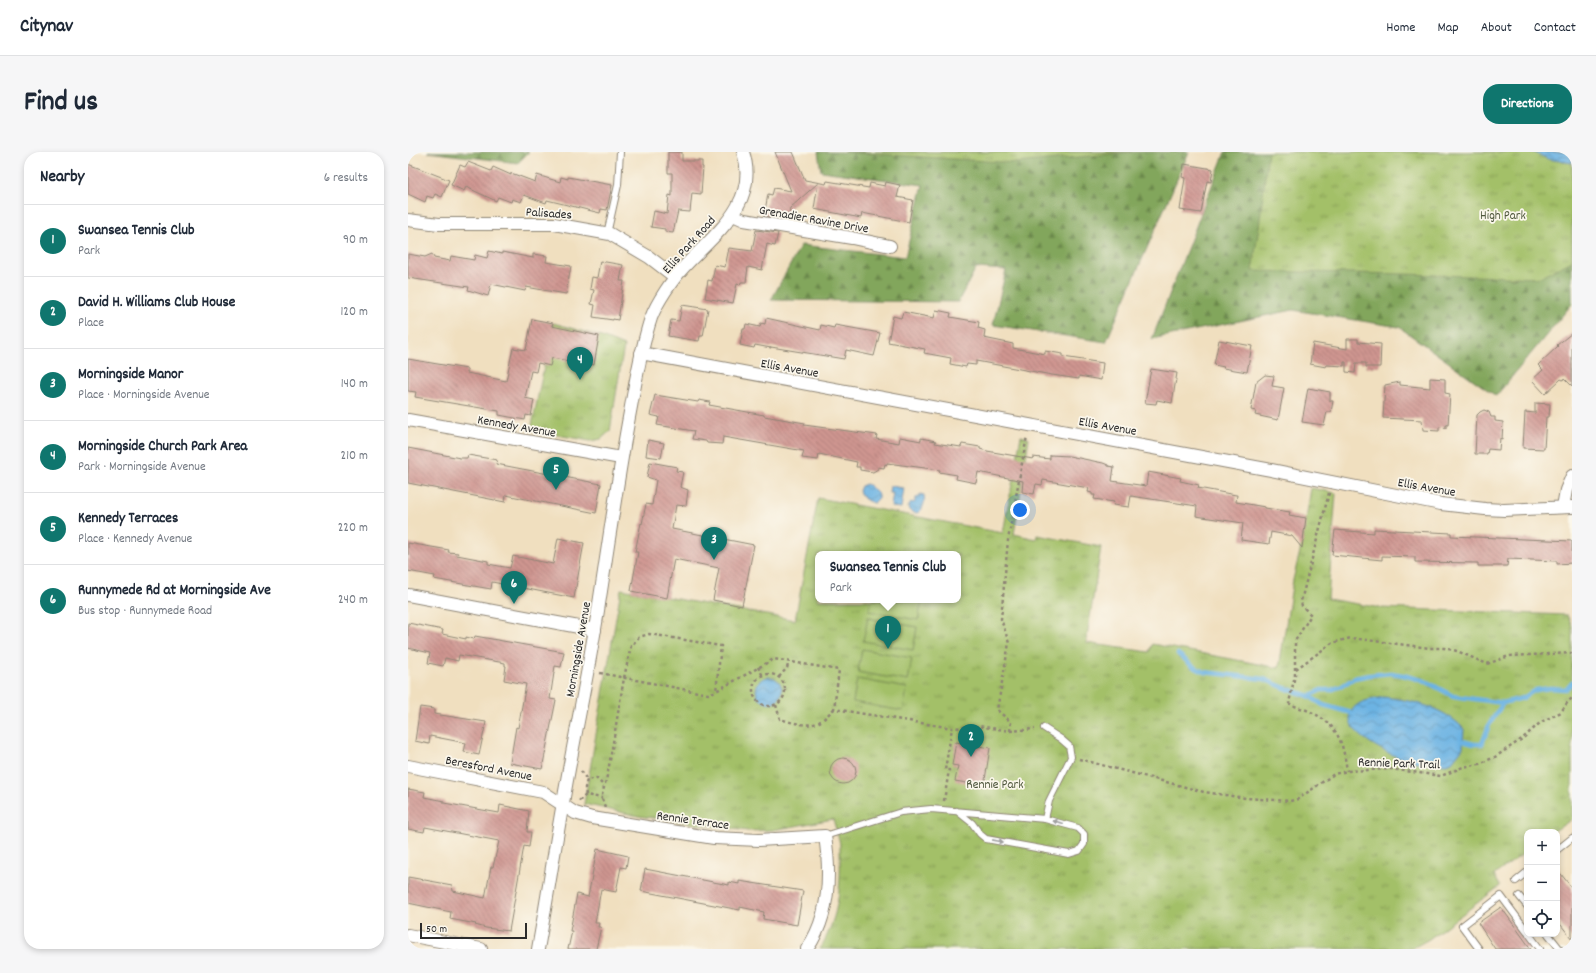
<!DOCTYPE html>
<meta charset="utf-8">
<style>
body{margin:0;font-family:Dekko,sans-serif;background:#f6f6f7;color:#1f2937}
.controls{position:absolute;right:12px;bottom:12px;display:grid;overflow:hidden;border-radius:8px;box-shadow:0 2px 6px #0003}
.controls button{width:36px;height:36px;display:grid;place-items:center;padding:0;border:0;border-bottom:1px solid #e0e1e3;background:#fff;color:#1f2937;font:20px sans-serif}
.scale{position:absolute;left:12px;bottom:10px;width:107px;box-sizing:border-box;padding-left:4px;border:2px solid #2b2b2b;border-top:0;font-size:11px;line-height:14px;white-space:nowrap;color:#2b2b2b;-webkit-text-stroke:3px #fbf7ec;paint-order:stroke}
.you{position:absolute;left:612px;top:358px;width:14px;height:14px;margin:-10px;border:3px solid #fff;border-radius:50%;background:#1a73e8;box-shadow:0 0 0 6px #1a73e833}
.badge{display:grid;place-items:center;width:26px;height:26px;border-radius:50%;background:#0f766e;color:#fff;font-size:13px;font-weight:700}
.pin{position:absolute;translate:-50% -33px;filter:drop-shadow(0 1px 2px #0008)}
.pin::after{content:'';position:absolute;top:21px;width:14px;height:12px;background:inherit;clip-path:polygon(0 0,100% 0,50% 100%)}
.popup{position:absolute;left:407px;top:399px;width:146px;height:52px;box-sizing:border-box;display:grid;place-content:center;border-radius:8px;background:#fff;filter:drop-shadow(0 1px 3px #0005);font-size:13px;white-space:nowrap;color:#747a83}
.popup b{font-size:15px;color:#1f2937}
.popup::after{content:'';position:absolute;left:50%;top:100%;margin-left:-8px;border:8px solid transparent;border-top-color:#fff}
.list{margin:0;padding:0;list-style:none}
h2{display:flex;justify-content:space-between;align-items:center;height:52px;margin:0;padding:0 16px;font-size:17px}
h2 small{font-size:13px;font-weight:400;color:#747a83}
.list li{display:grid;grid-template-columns:26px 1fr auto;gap:12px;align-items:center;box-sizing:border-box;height:72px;padding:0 16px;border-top:1px solid #e0e1e3}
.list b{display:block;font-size:15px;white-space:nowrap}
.list p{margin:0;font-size:13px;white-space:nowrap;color:#747a83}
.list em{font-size:13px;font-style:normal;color:#747a83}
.icon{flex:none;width:22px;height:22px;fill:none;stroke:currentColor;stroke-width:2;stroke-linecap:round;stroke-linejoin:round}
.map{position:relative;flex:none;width:1164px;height:797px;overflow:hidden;border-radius:16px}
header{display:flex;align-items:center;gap:24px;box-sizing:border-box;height:56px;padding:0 20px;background:#fff;border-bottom:1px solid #e0e1e3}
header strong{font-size:19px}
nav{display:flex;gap:22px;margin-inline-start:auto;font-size:14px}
.intro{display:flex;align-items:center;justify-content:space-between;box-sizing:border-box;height:96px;padding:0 24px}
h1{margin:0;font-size:28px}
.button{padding:10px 18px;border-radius:16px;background:#0f766e;color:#fff;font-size:14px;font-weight:700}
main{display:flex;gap:24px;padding:0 24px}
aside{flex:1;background:#fff;border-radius:16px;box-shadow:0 2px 6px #0003}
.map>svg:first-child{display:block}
</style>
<header>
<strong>Citynav</strong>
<nav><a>Home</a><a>Map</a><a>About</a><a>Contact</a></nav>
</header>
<div class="intro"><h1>Find us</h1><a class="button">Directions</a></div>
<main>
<aside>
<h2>Nearby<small>6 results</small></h2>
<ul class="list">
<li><span class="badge">1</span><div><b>Swansea Tennis Club</b><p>Park</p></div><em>90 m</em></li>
<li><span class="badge">2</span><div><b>David H. Williams Club House</b><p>Place</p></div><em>120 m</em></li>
<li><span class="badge">3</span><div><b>Morningside Manor</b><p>Place · Morningside Avenue</p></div><em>140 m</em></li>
<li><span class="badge">4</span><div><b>Morningside Church Park Area</b><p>Park · Morningside Avenue</p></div><em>210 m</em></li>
<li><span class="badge">5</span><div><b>Kennedy Terraces</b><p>Place · Kennedy Avenue</p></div><em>220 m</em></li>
<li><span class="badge">6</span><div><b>Runnymede Rd at Morningside Ave</b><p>Bus stop · Runnymede Road</p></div><em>240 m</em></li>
</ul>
</aside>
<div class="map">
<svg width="1164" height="797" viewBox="0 0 1164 797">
<defs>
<pattern id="forest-firs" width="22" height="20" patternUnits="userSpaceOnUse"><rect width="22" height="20" fill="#82a65c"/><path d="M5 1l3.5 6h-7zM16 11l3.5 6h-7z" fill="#6b874c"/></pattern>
<pattern id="park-tufts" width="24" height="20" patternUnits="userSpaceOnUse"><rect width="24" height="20" fill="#a3c068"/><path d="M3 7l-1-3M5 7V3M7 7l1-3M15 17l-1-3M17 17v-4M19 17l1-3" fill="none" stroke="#859c56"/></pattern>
<pattern id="water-waves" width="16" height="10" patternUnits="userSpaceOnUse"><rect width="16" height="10" fill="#6cb3e3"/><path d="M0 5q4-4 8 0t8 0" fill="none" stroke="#5992b8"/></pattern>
<pattern id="building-back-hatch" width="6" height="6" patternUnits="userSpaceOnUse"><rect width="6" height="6" fill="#cf9590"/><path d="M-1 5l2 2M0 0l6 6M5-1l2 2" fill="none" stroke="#a87a76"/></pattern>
</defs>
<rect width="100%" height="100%" fill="#fbf7ec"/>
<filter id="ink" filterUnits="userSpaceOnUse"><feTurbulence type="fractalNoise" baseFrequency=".025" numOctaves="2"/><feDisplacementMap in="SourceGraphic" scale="8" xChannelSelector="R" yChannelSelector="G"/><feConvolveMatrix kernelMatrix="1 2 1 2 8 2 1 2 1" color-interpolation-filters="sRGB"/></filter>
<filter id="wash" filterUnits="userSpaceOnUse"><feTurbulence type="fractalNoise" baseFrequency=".012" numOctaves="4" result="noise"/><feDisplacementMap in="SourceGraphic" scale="16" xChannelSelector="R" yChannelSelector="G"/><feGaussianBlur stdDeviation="0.9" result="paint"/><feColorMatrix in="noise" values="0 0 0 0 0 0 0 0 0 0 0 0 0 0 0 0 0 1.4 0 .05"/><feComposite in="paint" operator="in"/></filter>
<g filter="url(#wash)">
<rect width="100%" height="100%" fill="#f0dfbf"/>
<g fill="url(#forest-firs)" stroke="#566844">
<path d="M20,0H121L110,11Z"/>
<path d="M410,0H781L698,190L585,173L598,118L568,116L550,150L363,148L393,93L497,105L515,33L413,19Z"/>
<path d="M817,0H1124L1164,11V152L1088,244L991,175L885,158L744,187Z"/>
</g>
<g fill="url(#park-tufts)" stroke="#67764a" fill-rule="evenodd">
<path d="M436,0H724L608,11Z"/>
<path d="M860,0H1164V109L1131,126L995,122L844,119L851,75Z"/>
<path d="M145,171L191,184L216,194L202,279L193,287L182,289L123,278Z"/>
<path d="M613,284L621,286L606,382L628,387L629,383L693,395L678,491L741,500L744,492L871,516L885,428L895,387L903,336L928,341L920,447L973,456L1159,463L1164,474V667L1145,680H1119V699L1086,723L1092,734L1021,787L1003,797H412C432,762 433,734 432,695C432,686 427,676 425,667L365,678L340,679L230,664L176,652L213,437L387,468L410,346L595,381ZM410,402H550V448H410Z"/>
</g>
<g fill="#a3c068" stroke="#67764a">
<path d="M463,448H514L510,468L461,459Z"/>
<path d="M460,466L509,475L505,498L455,489Z"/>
<path d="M454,497L504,506L500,529L450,520Z"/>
<path d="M449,527L499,536L495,559L445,550Z"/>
</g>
<g fill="url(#water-waves)" stroke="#4c6f87">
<path d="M1125,0H1164V11L1140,7Z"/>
<path d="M458,332C464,334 465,338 470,342V347L466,351C458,349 454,346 451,339L453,334Z"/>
<path d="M482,334L496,336L493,356L483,355L485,341H481Z"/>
<path d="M513,342L516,343C518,353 512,367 501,358L500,354L503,350L505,351L507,350V347Z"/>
<circle cx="361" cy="538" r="13"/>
<path d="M975,545C1003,548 1036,555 1056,577L1055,596L1044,610L1038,612C1026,611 1013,611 1001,609C985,605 920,575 949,553C955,548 967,547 975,545Z"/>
</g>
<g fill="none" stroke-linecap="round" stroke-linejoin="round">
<g stroke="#6cb3e3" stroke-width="4.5">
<path d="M770,502L786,515L796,520L856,527L877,536L901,544L915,553L947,562"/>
<path d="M901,544L913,538H923L934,534L946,526L962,523L983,521L995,523L1017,529L1045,544L1095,551L1115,546L1124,540L1128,538L1142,536L1158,537L1164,530"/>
<path d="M1051,588L1066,592H1074L1081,573L1095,551"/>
</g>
</g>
<g id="blocks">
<g fill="url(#building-back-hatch)">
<path d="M260,0H274V9H294V15H295L293,42L284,41L282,60L270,59L265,81L257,80V77L243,75L246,59L259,62L261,43L264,44V21H260Z"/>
<path d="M367,0H385L397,28L418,32L419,29L461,36L462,31L477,34L478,30L492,33L489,45L505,48L501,70L454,61L453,66L406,57L410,31L382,56L380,68L356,64L360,42L364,43L366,36L383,39Z"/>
<path d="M60,10L83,19L85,15L103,23V21L127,30L129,23L152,30L153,25L160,27V25L204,33L199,58L193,57L192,61L139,48L138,51L116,43L113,50L104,47L103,50L90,45L88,49L58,35L56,39L43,33L52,13L57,15Z"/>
<path d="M0,12L41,28L34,45L27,42L25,46L19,44L17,50L0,42Z"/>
<path d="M776,12L805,17L803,30L799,29L793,61L772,58L777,26L774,25Z"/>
<path d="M348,78L370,81L367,94L359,92L354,118L340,115L338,130H333L332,133L329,132L325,151L297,146L300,128L304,129L307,113L317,115L321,96L344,99Z"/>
<path d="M81,99L94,102V100L125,106V102L139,104L138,110L163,114L158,142L118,135L117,139L83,132L80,144L60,138L61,135L0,126V102L17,105L24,102L26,106L42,109L43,104L66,108L67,103L79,106Z"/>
<path d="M192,109L215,113L212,129H216L210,168L205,167V168L185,165L187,153L183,152L186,138L182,137L184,125L189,126Z"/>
<path d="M274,153L300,157L295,184H292L291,189L260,184L263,168L271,169Z"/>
<path d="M528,158L543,161L542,165L571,170L570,176L577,178L576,186L605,192V196L637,202V199L655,202V205L695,211L693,228L671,224V227L644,223L568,209V213L559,212L558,215L542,212L543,206L516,201L517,197L480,190L485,164L493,166L495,160L526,166Z"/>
<path d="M358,166L412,178L413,173L426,176L427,173L472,181L466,204L438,198L436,207L363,195V196L347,193L346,196L332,193L335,177H337L338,172L352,175L353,171L357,172Z"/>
<path d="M124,167L145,171L144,174L191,184L186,213L177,211V212L144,206L142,214L130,211L128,220L123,219L117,246L126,248L123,264L118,263L117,268L91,263V259L7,245L8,240L0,239V207L59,217V221L98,229L105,196L118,198Z"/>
<path d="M1164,181V234L1156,226L1155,228L1153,227L1137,242L1124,228L1135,218L1130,213L1150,194L1149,193Z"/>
<path d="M939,187H950V190L973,192L972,215H958V211H948L947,221L938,220V210H936V214L919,213L918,215L902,212L905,191L939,197Z"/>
<path d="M811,188L844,194L839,220L815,216L816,215L806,213Z"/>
<path d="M743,217L769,221L764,251L749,248L748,252L737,251Z"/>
<path d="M857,223L866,224L864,234L876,236L870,268L847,263L848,259L843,258L848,230Z"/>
<path d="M1022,226L1037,227V241L1042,242L1040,273H1038V276L1031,275V279L1015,278L1014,268L975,266L977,233L992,230V233L1022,236Z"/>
<path d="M900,236L922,240V249H925L923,260H919L916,273L894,270Z"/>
<path d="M247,243L290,250L291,248L302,250L301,253L356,263V264L397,271L396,273L469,283L468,287L491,291L492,285L513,289V286L528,289L527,291L553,295L554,292L572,295V297L579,299L625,307V305L642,307V303L661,304L695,311L700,313V314L706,315L704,329L738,334L740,320L773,326L772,329L791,333L790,336L828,343H829L828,350L857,355V356L882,360L881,363L898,366L894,396L884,384L863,380L861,392L833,388L835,371L788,364L789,354L723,344L721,355L705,353L706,350L686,347L687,343H684V341L680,340L681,336L635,328L634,333L628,332L626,342L614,340L615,329L570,320L568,331L548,327L549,323L531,320L532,318L479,311V313L477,312L476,316L470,315V317L465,320L452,318V315H448L449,310L411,302L410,308L394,306L396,299L315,285L314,292L299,291L298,289L284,287L286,279L249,273L251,265L242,263Z"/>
<path d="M1127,251L1142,252L1141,265H1138L1136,297L1115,296L1117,260L1127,261Z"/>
<path d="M1076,258L1081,260L1083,265H1087V269L1095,270L1094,287L1092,286L1091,298L1080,297L1079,302H1067L1069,263L1072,260Z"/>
<path d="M240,288L256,291L253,306L238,304Z"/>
<path d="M0,296L52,306H59L60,303L89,308L88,312L193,332L188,361L98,343L97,350L0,331Z"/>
<path d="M242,310L269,315L268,319L275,320L272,335L280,338L278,354L268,353L264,377L346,393L334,454L305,448L311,416L266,407L259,446L223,439L230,400H227L233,371L234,372L238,352L244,353L248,328L239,325Z"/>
<path d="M966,377L1043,381V384L1164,389V411L1149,412V409L1100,407L1099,414H1070V411L1007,410V405L974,404V408L924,403L927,378L966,381Z"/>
<path d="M150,386L176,391L166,446L84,430L83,437L37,429L26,427L27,424L0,419V391L41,398L40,400L50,401L49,403L80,409V412L102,416L105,404L145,412Z"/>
<path d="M0,471L35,478L34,482L58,487V485L66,487L67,484L156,500L153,515L147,514L142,547L148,548L134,617L102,611L108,575L110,576L118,532L96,528L98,514H97V511L51,503L50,509L37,506L35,514L20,511L22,501L0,496Z"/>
<path d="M12,555L26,557V562L78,570L71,603L56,600L58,591L22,584L21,592L7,589Z"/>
<path d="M548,590L582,596L576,634L547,629L550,614L544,613Z"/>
<circle cx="435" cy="619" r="13"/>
<path d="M0,637L17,640L16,645L36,649V651L91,661L92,653L121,659L119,680H123L121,695L116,694L101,779L78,776L67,773L68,772L42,767L43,760L0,751V725L44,733L45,739L77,746L83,715H85L91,689L17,675L16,680L0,677Z"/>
<path d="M189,697L220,704L218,716L213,715L208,740L193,737L187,771H191L190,775H193L188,797H160L164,779H162L169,742L180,745Z"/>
<path d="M237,717L321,733V730L331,732V729L395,739L389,773L355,767L356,760L332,755V758L233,739Z"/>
<path d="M1149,717L1164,736V787L1149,768Z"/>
<path d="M1093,755L1123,797H1087L1070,771Z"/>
</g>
</g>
</g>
<g filter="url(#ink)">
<use href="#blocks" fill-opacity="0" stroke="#8e8575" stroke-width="1"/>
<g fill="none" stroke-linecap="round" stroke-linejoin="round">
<g stroke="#8e8575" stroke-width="8">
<g id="lane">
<path d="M199,82L210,33L212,0"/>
<path d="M636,576L653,587L661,594L663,605L641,649L637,667"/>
<path d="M417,684L493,660L523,657L637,667L670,676L676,682V692L671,699L661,702L578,687L572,682L564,671L549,659"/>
<path d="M1149,698L1164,686"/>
<path d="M1108,729L1119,720"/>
<path d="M1111,744L1119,754"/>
<path d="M1121,782L1132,797"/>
<path d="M1140,782L1152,797"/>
<path d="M1071,797L1054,774L1093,744L1119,779"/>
</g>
</g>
<g stroke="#8e8575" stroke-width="14">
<g id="street">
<path d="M325,63L336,68L444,86L482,94"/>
<path d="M0,68L31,72H146L202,82L241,105L267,125"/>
<path d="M233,201L858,317L1033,352L1077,357L1096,358L1164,355"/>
<path d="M0,268L213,306"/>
<path d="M1155,355L1158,338L1164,324"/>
<path d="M0,443L187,478"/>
<path d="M0,614L135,640L167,661L184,666L306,686L351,688L417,684C423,723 422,764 399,797"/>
<path d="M0,783L73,797"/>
<path d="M130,797C139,748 146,700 155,651C166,585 181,519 191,452C201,388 210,324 222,260C228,228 233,196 243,166C249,150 264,128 275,116C305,83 352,52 335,0"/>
</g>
</g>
<g stroke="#8e8575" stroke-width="2.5" stroke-dasharray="3 3" stroke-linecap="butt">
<path d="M921,341L893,449L894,454L903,463L887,489V523L881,551C886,555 894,556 901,559C930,572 935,590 939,619"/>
<path d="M350,515L355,524"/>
<path d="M888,517L924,491L943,486L1022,496H1036L1049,499L1079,512L1101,504L1164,501"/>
<path d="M192,521L300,542L308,539L366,507L431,518L426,557L544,576L571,574L602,579L627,577"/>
<circle cx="361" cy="538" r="16"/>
<path d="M371,525L379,516L381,510"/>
<path d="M368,553L372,567C383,570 399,576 411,570C416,568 421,561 426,557"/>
<path d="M602,579L603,570L589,558L601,491L593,467L600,388L619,284"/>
<path d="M671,607L796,640L838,646L882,649L890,647L926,622L939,619L983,617L1033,624L1055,615L1071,612L1087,605L1114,587L1133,570L1153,560L1159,551L1164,546"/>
<path d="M173,619L179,628"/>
<path d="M178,643L177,636L179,628L188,626L196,634"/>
<path d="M171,649L178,643L194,646"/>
<path d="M536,649L541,618H537L544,576"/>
<path d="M197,655L194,647V643L200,620L216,526L223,494L231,485L241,482L313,494L308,539"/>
</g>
<use href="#lane" stroke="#fff" stroke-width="6"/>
<use href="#street" stroke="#fff" stroke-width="12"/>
</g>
<defs><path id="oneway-solid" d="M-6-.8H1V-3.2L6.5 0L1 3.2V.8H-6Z"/></defs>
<g fill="#a0a0a0">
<use href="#oneway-solid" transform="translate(650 670) rotate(-166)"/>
<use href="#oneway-solid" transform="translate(590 689) rotate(11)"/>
</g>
</g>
<g text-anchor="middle" stroke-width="3.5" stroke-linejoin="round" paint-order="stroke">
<g font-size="13" fill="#2b2b2b" stroke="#fbf7ec">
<text transform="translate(141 60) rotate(4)" y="5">Palisades</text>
<text transform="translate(406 66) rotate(10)" y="5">Grenadier Ravine Drive</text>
<text transform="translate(280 92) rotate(-48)" y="5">Ellis Park Road</text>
<text transform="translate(382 215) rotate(10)" y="5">Ellis Avenue</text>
<text transform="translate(109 273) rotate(10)" y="5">Kennedy Avenue</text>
<text transform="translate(700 273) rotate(10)" y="5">Ellis Avenue</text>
<text transform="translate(1019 334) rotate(10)" y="5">Ellis Avenue</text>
<text transform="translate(169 497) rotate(-80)" y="5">Morningside Avenue</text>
<text transform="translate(991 610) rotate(2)" y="5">Rennie Park Trail</text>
<text transform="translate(81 615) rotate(11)" y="5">Beresford Avenue</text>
<text transform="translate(285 667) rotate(8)" y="5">Rennie Terrace</text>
</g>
<g font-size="13" fill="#4f583d" stroke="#fbf7ec">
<text x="1095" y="67">High Park</text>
<text x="587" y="636">Rennie Park</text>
</g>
</g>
</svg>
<div class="controls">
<button>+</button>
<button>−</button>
<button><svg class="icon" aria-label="locate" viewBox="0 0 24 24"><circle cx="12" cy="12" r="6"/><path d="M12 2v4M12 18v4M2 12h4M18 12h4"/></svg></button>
</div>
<div class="scale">50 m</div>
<div class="you"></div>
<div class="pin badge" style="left:480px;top:497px">1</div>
<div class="popup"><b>Swansea Tennis Club</b>Park</div>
<div class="pin badge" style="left:563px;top:605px">2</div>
<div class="pin badge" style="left:306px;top:408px">3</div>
<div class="pin badge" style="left:172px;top:228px">4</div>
<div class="pin badge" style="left:148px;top:338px">5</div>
<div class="pin badge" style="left:106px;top:452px">6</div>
</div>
</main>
